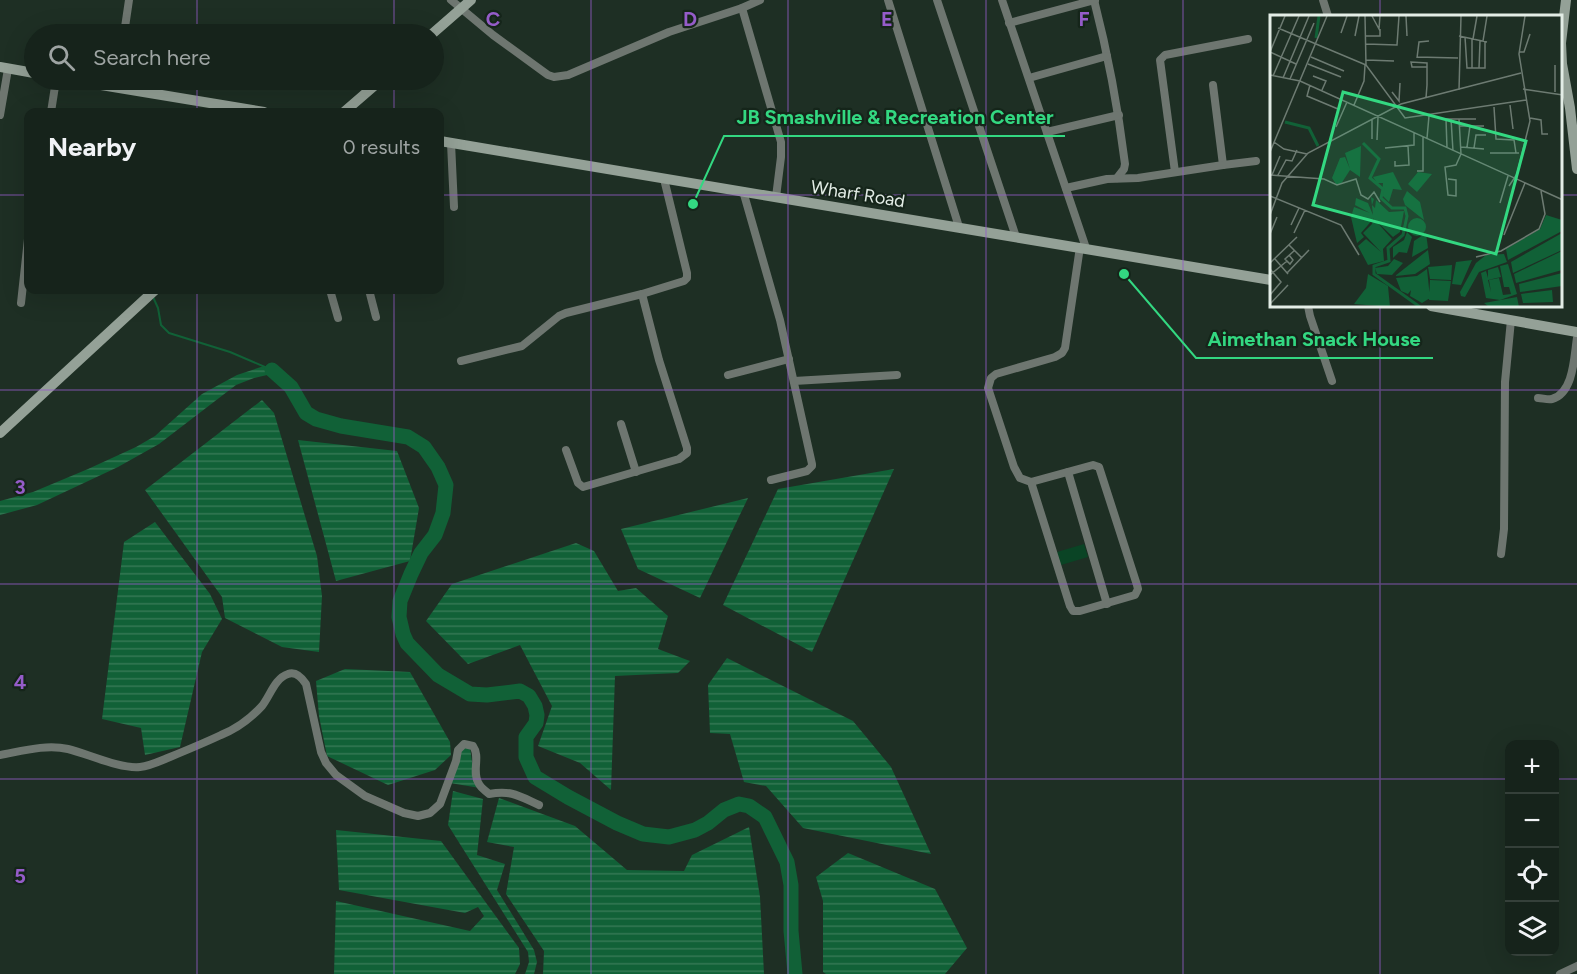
<!DOCTYPE html>
<meta charset="utf-8">
<style>
body{margin:0;font-family:Figtree,sans-serif;background:#232f28;color:#f1f3f6}
.controls{position:absolute;right:18px;bottom:18px;display:grid;overflow:hidden;border-radius:12px;box-shadow:0 6px 24px #0002}
.controls button{width:54px;height:54px;display:grid;place-items:center;padding:0;border:0;border-bottom:2px solid #35403a;background:#16231b;color:#f1f3f6;font:30px sans-serif}
.list{margin:0;padding:0;list-style:none}
h2{display:flex;justify-content:space-between;align-items:center;height:78px;margin:0;padding:0 24px;font-size:26px}
h2 small{font-size:20px;font-weight:400;color:#9ea4a3}
.icon{flex:none;width:33px;height:33px;fill:none;stroke:currentColor;stroke-width:2;stroke-linecap:round;stroke-linejoin:round}
.map{position:relative;flex:none;width:1577px;height:974px;overflow:hidden}
.search{position:absolute;background:#16231b;box-shadow:0 6px 24px #0002;left:24px;top:24px;width:420px;height:66px;display:flex;align-items:center;gap:15px;box-sizing:border-box;padding:0 21px;border-radius:33px;color:#9ea4a3;font-size:22px}
.panel{position:absolute;background:#16231b;box-shadow:0 6px 24px #0002;left:24px;top:108px;width:420px;height:186px;border-radius:12px}
.map>svg:first-child{display:block}
</style>
<div class="map">
<svg width="1577" height="974" viewBox="0 0 1577 974">
<defs>
<pattern id="water-rules" width="6" height="5" patternUnits="userSpaceOnUse" patternTransform="scale(1.5)"><rect width="6" height="5" fill="#116137"/><path d="M0 2.5h6" fill="none" stroke="#347854"/></pattern>
</defs>
<rect width="100%" height="100%" fill="#1e2f24"/>
<path fill="#0a4425" d="M1084,544L1088,557L1061,565L1057,552Z"/>
<g fill="url(#water-rules)">
<path d="M264,366L276,373L254,378L236,385L159,444L118,467L37,505L0,515V501L33,492L88,469L136,447L155,436L202,394L237,375Z"/>
<path d="M262,400L274,413L317,556L322,596L319,652L282,647L225,618L222,597L145,490Z"/>
<path d="M298,440L397,451L419,508L410,561L336,581Z"/>
<path d="M894,469L812,652L723,605L778,489Z"/>
<path d="M748,498L700,598L638,569L621,529Z"/>
<path d="M155,522L210,594L222,619L202,652L180,747L145,755L141,728L102,719L124,542Z"/>
<path d="M576,543L594,551L618,591L636,588L668,616L658,649L690,661L678,673L615,676L611,790L580,763L538,746L552,706L520,645L468,664L426,621L452,584Z"/>
<path d="M727,658L853,721L891,767L931,854L803,828L766,786L744,782L730,734L710,733L708,685Z"/>
<path d="M345,669L410,672L450,742L451,755L435,770L388,785L327,756L319,716L316,681Z"/>
<path d="M470,747L473,769L480,788L444,782L459,748Z"/>
<path d="M453,791L483,799L477,855L505,864L497,890L534,950L537,962L534,974H525L529,962L528,952L448,825Z"/>
<path d="M499,798L575,826L627,870L684,871L692,855L749,827L760,897L764,974H543L544,951L506,894L514,847L487,842Z"/>
<path d="M336,830L441,841L519,948L520,964L515,974H334L336,901L470,931L484,916L478,907L465,913L339,890Z"/>
<path d="M848,853L935,889L967,948L945,974H826L823,972V901L816,877Z"/>
</g>
<g fill="none" stroke-linecap="round" stroke-linejoin="round">
<path stroke="#116137" stroke-width="2" d="M153,297L158,308L161,325L169,333L230,352L272,370"/>
<path stroke="#116137" stroke-width="15" d="M272,370L291,387L306,413L316,419L341,426L408,437L424,447L438,467L446,485L443,513L435,535L421,553L411,574L400,601L399,617L403,634L407,643L438,675L470,694L487,695L520,691L529,696L535,706L537,715L536,723L526,737V757L535,777L568,797L617,823L643,834L669,837L695,830L708,823L724,810L739,804L749,806L765,817L787,862L791,885V931L795,974"/>
<g stroke="#6e7670" stroke-width="8">
<path d="M451,0L493,35L548,75L554,77L568,75L669,32L742,8L760,0"/>
<path d="M888,0L959,227"/>
<path d="M937,0L1016,237"/>
<path d="M1002,0L1086,248"/>
<path d="M1094,0C1108,54 1118,108 1125,164L1124,169L1117,178"/>
<path d="M1323,0L1328,16"/>
<path d="M742,8L781,142V157L776,197"/>
<path d="M1009,23L1095,0"/>
<path d="M124,34L129,0"/>
<path d="M1029,78L1107,56"/>
<path d="M1213,85L1223,165"/>
<path d="M51,112L56,80"/>
<path d="M0,115L8,69"/>
<path d="M1047,132L1119,115"/>
<path d="M451,143L454,207"/>
<path d="M1175,172L1160,60L1165,55L1248,39"/>
<path d="M1066,188L1107,179L1138,178L1223,165L1256,161"/>
<path d="M743,191L780,320L812,464V466L807,471L771,480"/>
<path d="M330,290L338,318"/>
<path d="M369,290L376,317"/>
<path d="M21,303L28,239"/>
<path d="M1308,306L1310,316L1332,381"/>
<path d="M461,361L522,346L559,316L566,313L642,294L684,281L687,278V273L664,179"/>
<path d="M728,375L789,359"/>
<path d="M794,381L897,375"/>
<path d="M1538,398C1542,398 1548,400 1552,399C1574,393 1574,356 1577,338"/>
<path d="M621,424L636,472"/>
<path d="M566,450L578,483L583,487L679,459L687,453V448L659,360L642,294"/>
<path d="M1068,472L1107,604"/>
<path d="M1031,482L1070,606L1073,611H1080L1135,595L1138,589L1137,585L1099,467L1093,465L1031,482L1020,478L1014,467L988,388L991,378L996,374L1055,357L1062,353L1065,348L1080,247"/>
<path d="M1501,554L1504,529L1505,382L1511,320"/>
<path d="M0,755C22,751 46,744 68,749C88,754 120,769 140,767C150,766 160,761 170,757C187,750 204,743 221,735C236,729 251,718 262,706C270,696 275,678 288,674C296,671 302,678 306,684L321,752L326,763L336,775L365,796L404,813L418,816L430,813L440,804L456,761L458,750L464,744L473,746C481,757 471,772 479,784C481,788 486,791 489,794C512,790 519,796 539,805"/>
<path d="M1560,974L1577,966"/>
</g>
<g stroke="#94a197" stroke-width="10">
<path d="M1566,0L1561,43L1562,64L1570,108L1577,169"/>
<path d="M432,34L471,0"/>
<path d="M0,67L34,73"/>
<path d="M71,80L264,112"/>
<path d="M344,112L381,80"/>
<path d="M440,141L1271,280"/>
<path d="M1431,306L1577,332"/>
<path d="M0,433L155,290"/>
</g>
</g>
<path fill="none" stroke="#955cc9" stroke-width="1.5" stroke-opacity="0.55" d="M197,0V34M394,0V34M591,0V974M788,0V974M986,0V974M1183,0V974M1380,0V16M197,80V112M394,80V112M0,195H28M440,195H1271M1560,195H1577M197,290V974M394,290V974M1380,306V974M0,390H1577M0,584H1577M0,779H1510M1554,779H1577"/>
<g text-anchor="middle" stroke-width="4.5" stroke-linejoin="round" paint-order="stroke">
<g font-size="18" fill="#e3ede6" stroke="#15251a">
<text transform="translate(858 194) rotate(9)" y="6">Wharf Road</text>
</g>
</g>
<g transform="translate(1270 15)">
<rect width="292" height="292" fill="#1e2f24"/>
<path d="M91,131L90,162L80,155L71,169H66L62,163L70,143L75,142L80,154L75,138ZM123,157L132,175L123,174L119,187L112,180L113,168H107L103,162ZM148,157L162,159L147,177L138,169ZM137,176L150,187L154,205L135,190L133,184ZM101,182L104,184L102,190L105,193L106,185L119,197L134,196L130,217L123,222L105,205L122,224L113,234L114,246L98,250L88,231L96,224L111,237L93,218L102,209L104,203L91,218L94,222L87,228L81,202L84,192L100,198L85,190L86,183L98,188L103,200ZM276,200L292,205V216L238,245L236,234L270,214ZM138 212a9 9 0 1 1 18 0a9 9 0 1 1-18 0ZM137,217L142,222L137,238L129,237L123,243V232L134,225ZM156,218L158,233L142,242L144,226ZM292,218V235L243,258L241,247ZM158,235L160,249L145,259L125,261ZM292,236V255L246,268L244,259ZM234,239L237,247L209,257L195,282L191,281L190,277L206,248L216,240ZM124,244L133,248L122,260L107,259L105,253L118,251ZM202,245L191,270L182,269L186,247ZM238,249L247,279L230,285L216,283L211,258L216,256L218,263V255L228,252L231,262L218,265L221,277L219,265L229,263L233,280L241,279L239,272H234L230,251ZM182,250L181,265L160,264L158,252ZM157,254L160,283L152,288L140,281L141,275L138,279L131,276L126,263L147,261ZM292,258V271L250,277L249,269ZM98,259L118,271L120,292L84,289L96,273ZM160,265L181,266L178,286L159,285ZM282,275L283,287L253,288L251,279ZM247,282L249,292H219L214,288Z" fill="#116137"/>
<path fill="none" stroke="#116137" stroke-width="3" d="M46,23L49,1M15,107L39,113L48,131M93,128L109,144L100,163L113,174L111,183L122,193H135L137,201L133,220L118,233L119,246L104,251V259L150,292"/>
<path fill="none" stroke="#6d7b72" stroke-width="1.5" d="M95,1L96,50L135,103L256,85M102,1L109,14L110,1M136,1L137,21M8,13L96,50M71,18L77,1M85,21L89,1M96,21H110V14M189,21L217,27M195,22L197,53H215V26M203,24L207,1M213,26L217,1M96,29L127,30L129,1M0,37L26,49M0,37L15,1M249,37H254L260,19M41,42L74,56M147,42L188,43M147,43L149,27L159,26M96,45L124,46M38,49L71,62M202,53V24M209,53L210,26M0,60L30,66L293,185M3,61L29,1M43,61L56,66L52,75M13,63L39,1M20,64L44,8M40,70L37,81L68,94M253,74L293,80M189,75L191,1M122,77L129,86L130,68M285,77V50M156,83L157,70V48L141,47L142,52H157M84,90L94,66L95,50M240,90L243,114M224,92L226,124L244,125L246,138M260,103L271,105L272,119H278M176,104H181L183,136M176,104L177,133M181,104H206M189,104L191,139M189,111H214M66,112L77,87M157,123L159,101M102,124V104M107,125L108,102M4,127L14,134L37,139M191,132L214,134M197,132L200,111M115,133L144,130V118M204,133L206,120H216M0,137L57,1M220,138H249M125,146V151L139,150L138,131M147,156H153V122M0,160L54,164L67,170L86,164L91,180L98,184L104,177L110,187M2,160L10,141M8,160L16,145L22,146L27,135M178,164L186,165V181L178,180L175,152L186,150L191,139M239,171L247,159L260,106L249,39L255,1M0,181L71,210L89,240M230,188L238,161M0,200L12,168L38,138L131,89L251,58M21,210L29,193M24,218L35,195M0,219L7,202M234,220L255,168M19,230L32,243M19,240L23,245L20,249L15,244L25,235M206,242L231,236L269,214L275,199L271,176M5,244L18,259M0,248L27,222M0,254L11,267L0,280M17,258L39,235M0,260L17,246M0,289L18,270"/>
<path fill="#33d881" fill-opacity="0.15" stroke="#33d881" stroke-width="3" d="M73,77L256,126L226,239L43,190Z"/>
<rect width="292" height="292" fill="none" stroke="#e3ede6" stroke-width="3"/>
</g>
<g font-size="20" text-anchor="middle" font-weight="bold" fill="#955cc9" stroke="#15251a" stroke-width="4.5" stroke-linejoin="round" paint-order="stroke">
<text x="493" y="26">C</text>
<text x="690" y="26">D</text>
<text x="887" y="26">E</text>
<text x="1084" y="26">F</text>
<text x="20" y="494">3</text>
<text x="20" y="689">4</text>
<text x="20" y="883">5</text>
</g>
<path fill="none" stroke="#33d881" stroke-width="2" d="M693 204L724 136H1065M1124 274L1196 358H1433"/>
<g fill="#33d881" stroke="#15251a" stroke-width="2">
<circle cx="693" cy="204" r="6"/>
<circle cx="1124" cy="274" r="6"/>
</g>
<g font-size="20" text-anchor="middle" font-weight="bold" fill="#33d881" stroke="#15251a" stroke-width="4.5" stroke-linejoin="round" paint-order="stroke">
<text x="895" y="124">JB Smashville &amp; Recreation Center</text>
<text x="1314" y="346">Aimethan Snack House</text>
</g>
</svg>
<div class="controls">
<button>+</button>
<button>−</button>
<button><svg class="icon" aria-label="locate" viewBox="0 0 24 24"><circle cx="12" cy="12" r="6"/><path d="M12 2v4M12 18v4M2 12h4M18 12h4"/></svg></button>
<button><svg class="icon" aria-label="layers" viewBox="0 0 24 24"><path d="M12 4l9 5-9 5-9-5zM3 14l9 5 9-5"/></svg></button>
</div>
<div class="search"><svg class="icon" aria-label="search" viewBox="0 0 24 24"><circle cx="10" cy="10" r="6"/><path d="M15 15l6 6"/></svg>Search here</div>
<section class="panel">
<h2>Nearby<small>0 results</small></h2>
<ul class="list">
</ul>
</section>
</div>
